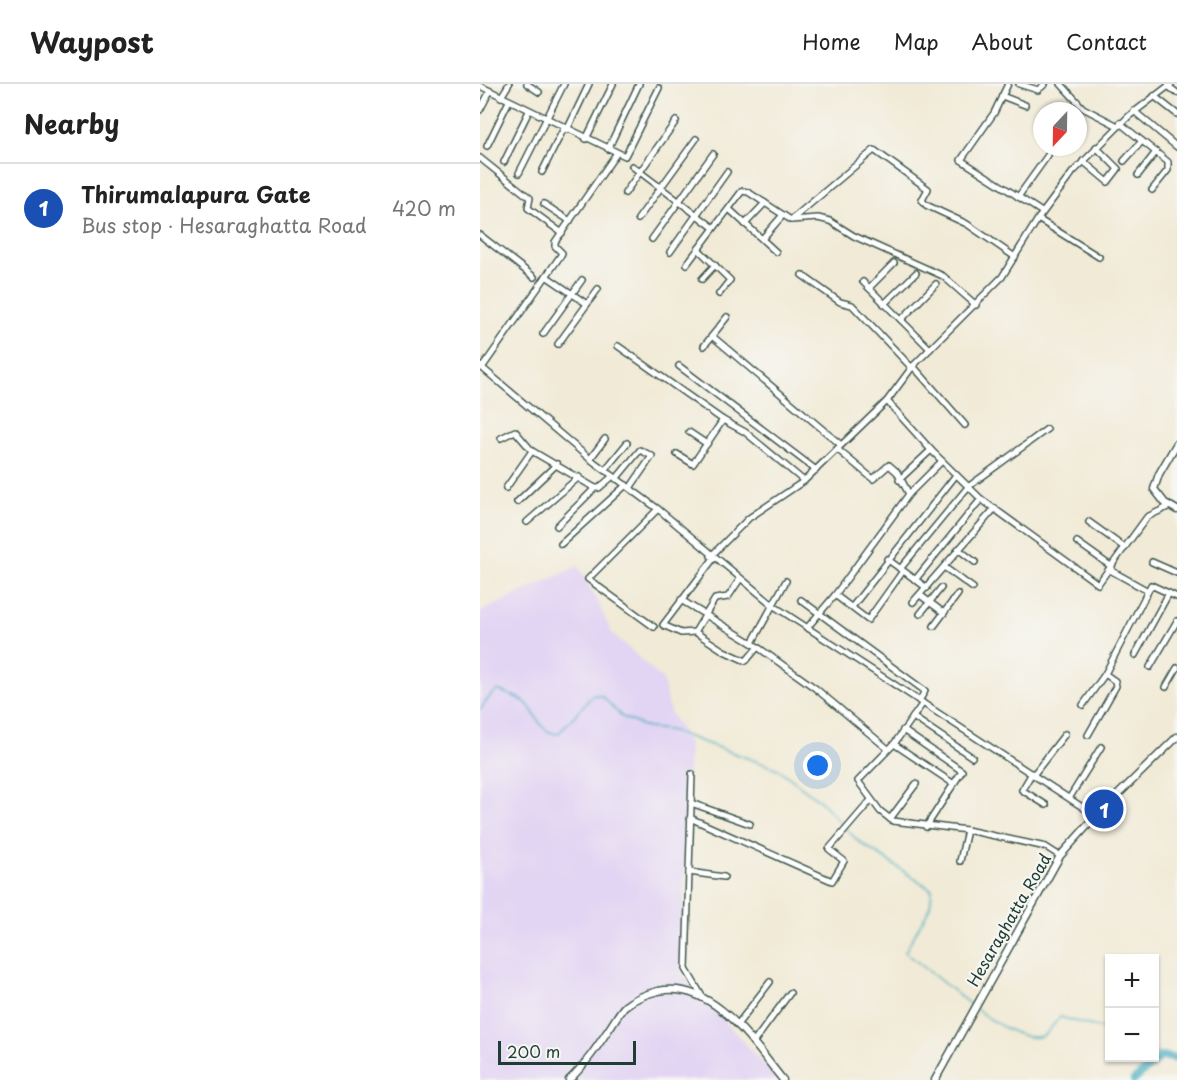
<!DOCTYPE html>
<meta charset="utf-8">
<style>
body{margin:0;font-family:"Playpen Sans",sans-serif;background:#f2f2f2;color:#222}
.controls{position:absolute;right:18px;bottom:18px;display:grid;overflow:hidden;border-radius:0px;box-shadow:0 2px 4px #0004}
.controls button{width:54px;height:54px;display:grid;place-items:center;padding:0;border:0;border-bottom:2px solid #e0e0e0;background:#fff;color:#222;font:30px sans-serif}
.compass{position:absolute;left:553px;top:18px;width:54px;height:54px;border-radius:50%;background:#fff;box-shadow:0 2px 4px #0004;rotate:202deg}
.scale{position:absolute;left:18px;bottom:15px;width:138px;box-sizing:border-box;padding-left:6px;border:3px solid #1f3d34;border-top:0;font-size:16px;line-height:21px;white-space:nowrap;color:#1f3d34;-webkit-text-stroke:4px #f6f6f2;paint-order:stroke}
.you{position:absolute;left:338px;top:682px;width:21px;height:21px;margin:-15px;border:4px solid #fff;border-radius:50%;background:#1a73e8;box-shadow:0 0 0 9px #1a73e833}
.badge{display:grid;place-items:center;width:39px;height:39px;border-radius:50%;background:#111827;color:#fff;font-size:20px;font-weight:700}
.pin{position:absolute;translate:-50% -50%;border:3px solid #fff;box-shadow:0 2px 6px #0006}
.list{margin:0;padding:0;list-style:none}
h2{display:flex;justify-content:space-between;align-items:center;height:78px;margin:0;padding:0 24px;font-size:26px}
h2 small{font-size:20px;font-weight:400;color:#767676}
.list li{display:grid;grid-template-columns:39px 1fr auto;gap:18px;align-items:center;box-sizing:border-box;height:90px;padding:0 24px;border-top:2px solid #e0e0e0}
.list b{display:block;font-size:22px;white-space:nowrap}
.list p{margin:0;font-size:20px;white-space:nowrap;color:#767676}
.list em{font-size:20px;font-style:normal;color:#767676}
.map{position:relative;flex:none;width:697px;height:996px;overflow:hidden}
header{display:flex;align-items:center;gap:36px;box-sizing:border-box;height:84px;padding:0 30px;background:#fff;border-bottom:2px solid #e0e0e0}
header strong{font-size:28px}
nav{display:flex;gap:33px;margin-inline-start:auto;font-size:21px}
main{display:flex}
aside{flex:1;background:#fff}
.map>svg:first-child{display:block}
</style>
<header>
<strong>Waypost</strong>
<nav><a>Home</a><a>Map</a><a>About</a><a>Contact</a></nav>
</header>
<main>
<aside>
<h2>Nearby<small></small></h2>
<ul class="list">
<li><span class="badge" style="background:#1a4fb4">1</span><div><b>Thirumalapura Gate</b><p>Bus stop · Hesaraghatta Road</p></div><em>420 m</em></li>
</ul>
</aside>
<div class="map">
<svg width="697" height="996" viewBox="0 0 697 996">
<rect width="100%" height="100%" fill="#f6f6f2"/>
<filter id="ink" filterUnits="userSpaceOnUse"><feTurbulence type="fractalNoise" baseFrequency=".0167" numOctaves="2"/><feDisplacementMap in="SourceGraphic" scale="12" xChannelSelector="R" yChannelSelector="G"/><feConvolveMatrix kernelMatrix="1 2 1 2 8 2 1 2 1" color-interpolation-filters="sRGB"/></filter>
<filter id="wash" filterUnits="userSpaceOnUse"><feTurbulence type="fractalNoise" baseFrequency=".008" numOctaves="4" result="noise"/><feDisplacementMap in="SourceGraphic" scale="24" xChannelSelector="R" yChannelSelector="G"/><feGaussianBlur stdDeviation="1.35" result="paint"/><feColorMatrix in="noise" values="0 0 0 0 0 0 0 0 0 0 0 0 0 0 0 0 0 1.4 0 .05"/><feComposite in="paint" operator="in"/></filter>
<g filter="url(#wash)">
<rect width="100%" height="100%" fill="#f1ead6"/>
<path fill="#e2d4f3" d="M98,482L119,520L131,548L183,596L190,628L209,659L201,889L298,996H0V528Z"/>
<g fill="none" stroke-linecap="round" stroke-linejoin="round">
<g stroke="#44aec2" stroke-width="1.5">
<path d="M0,626L11,611L18,606C26,610 43,614 48,621C57,632 61,649 78,650L113,611L122,612L142,633L168,644L189,646L298,685L339,716L378,757L452,806L450,823L425,868L492,922"/>
<path d="M496,925C510,936 547,961 564,951C569,948 575,938 580,933L630,947"/>
<path d="M674,968L682,972"/>
</g>
<path stroke="#44aec2" stroke-width="8" d="M654,996L682,972L697,975"/>
</g>
</g>
<g filter="url(#ink)">
<g fill="none" stroke-linecap="round" stroke-linejoin="round">
<g stroke="#3e574c" stroke-width="8">
<g id="minor">
<path d="M47,0L59,8"/>
<path d="M528,0L514,29L481,76L562,128"/>
<path d="M539,0L558,6L565,0"/>
<path d="M581,0L603,24L638,42"/>
<path d="M0,2L145,72L179,4"/>
<path d="M688,2L697,9"/>
<path d="M522,12L545,21"/>
<path d="M674,12L697,30"/>
<path d="M21,13L29,0"/>
<path d="M0,26L10,7"/>
<path d="M654,27L697,63"/>
<path d="M640,39L688,78V86L672,106"/>
<path d="M87,46L109,0"/>
<path d="M106,55L133,0"/>
<path d="M7,62L29,17"/>
<path d="M128,65L159,0"/>
<path d="M0,74L50,114L48,124L82,149"/>
<path d="M603,77L628,98L638,85L616,63"/>
<path d="M644,77L662,57"/>
<path d="M24,78L49,27"/>
<path d="M152,82L234,144"/>
<path d="M62,88L84,44"/>
<path d="M39,89L84,0"/>
<path d="M658,91L676,68"/>
<path d="M145,109L196,37"/>
<path d="M538,113L568,71"/>
<path d="M64,120L90,137"/>
<path d="M249,125L296,168"/>
<path d="M158,135L216,55"/>
<path d="M558,135L619,173"/>
<path d="M311,136L338,134L350,137L374,152L463,192L496,221"/>
<path d="M265,140L285,119"/>
<path d="M0,151L54,193"/>
<path d="M172,155L233,70"/>
<path d="M282,155L303,131"/>
<path d="M218,165L250,196L239,210"/>
<path d="M190,168L247,88"/>
<path d="M207,180L262,107L268,108L311,136L394,66L448,105L442,116L446,121L487,140L535,173"/>
<path d="M322,191L360,218L372,221L432,284"/>
<path d="M66,192L107,220"/>
<path d="M222,195L235,181"/>
<path d="M383,198L450,265"/>
<path d="M389,204L414,179"/>
<path d="M404,220L436,189"/>
<path d="M421,236L456,200"/>
<path d="M63,250L102,196"/>
<path d="M232,252L361,361"/>
<path d="M78,260L118,205"/>
<path d="M138,262L243,336L265,348L324,397"/>
<path d="M224,262L247,233"/>
<path d="M0,282L110,375L178,425L294,522L616,732"/>
<path d="M199,282L336,386"/>
<path d="M433,282L485,341"/>
<path d="M2,284L81,171L82,169L75,162V158L136,70"/>
<path d="M407,317L451,366L501,415L618,500L667,433L690,422"/>
<path d="M209,348L227,360"/>
<path d="M21,354L35,347L52,367L115,404H119L133,392"/>
<path d="M357,365L393,395L409,381L417,388L429,410L462,377"/>
<path d="M197,370L213,380L243,336"/>
<path d="M110,375L125,355"/>
<path d="M125,386L147,359"/>
<path d="M136,395L160,366L172,372L150,404"/>
<path d="M419,396L451,366"/>
<path d="M26,404L52,367"/>
<path d="M37,418L77,380"/>
<path d="M47,438L99,393"/>
<path d="M609,438L645,464"/>
<path d="M77,442L115,404"/>
<path d="M597,458L632,483"/>
<path d="M81,460L146,401"/>
<path d="M478,465L495,478"/>
<path d="M231,472L269,434L324,397L407,317L433,282L522,193L558,135L593,88L649,32L691,0"/>
<path d="M234,474L183,541L201,549L215,548L235,515L248,513L260,495"/>
<path d="M407,475L447,504"/>
<path d="M672,478L697,489"/>
<path d="M464,483L493,504"/>
<path d="M420,485L488,403L567,345"/>
<path d="M630,486L668,507"/>
<path d="M435,496L501,415"/>
<path d="M355,511L429,410"/>
<path d="M440,511L464,529"/>
<path d="M201,516L272,559L335,604L408,665"/>
<path d="M321,516L445,607L439,617"/>
<path d="M433,518L515,424"/>
<path d="M372,523L476,391"/>
<path d="M440,530L461,504"/>
<path d="M454,542L478,510"/>
<path d="M174,543L108,495L178,425"/>
<path d="M327,544L355,511L388,536L423,487"/>
<path d="M215,548L244,567L266,577L277,564"/>
<path d="M272,559L306,497"/>
<path d="M655,571L689,509"/>
<path d="M670,583L697,537"/>
<path d="M686,603L697,584"/>
<path d="M443,619L414,660L378,697L400,727L413,737L487,746L566,763L580,772"/>
<path d="M603,621L625,590"/>
<path d="M433,633L492,673"/>
<path d="M423,646L482,687L446,743"/>
<path d="M608,651L636,602L635,597L625,590L671,501L697,513"/>
<path d="M414,660L474,700"/>
<path d="M552,689L542,706L566,721"/>
<path d="M212,690L206,885L223,914"/>
<path d="M554,690L585,650"/>
<path d="M590,713L621,663"/>
<path d="M211,719L270,740"/>
<path d="M210,734L352,797L364,777L349,765L391,716"/>
<path d="M410,735L436,700"/>
<path d="M480,777L487,746"/>
<path d="M209,788L244,793"/>
<path d="M257,941L290,898"/>
<path d="M273,959L310,909"/>
</g>
</g>
<g stroke="#3e574c" stroke-width="9">
<g id="major">
<path d="M697,359L679,390L674,405L685,419L697,426"/>
<path d="M89,996C105,981 117,963 129,945C134,938 139,928 145,922C155,914 166,910 178,907C234,896 273,959 303,996"/>
<path d="M455,996L580,772L616,732L697,653"/>
</g>
</g>
<use href="#minor" stroke="#fff" stroke-width="5"/>
<use href="#major" stroke="#fff" stroke-width="6"/>
</g>
</g>
<g text-anchor="middle" stroke-width="4.5" stroke-linejoin="round" paint-order="stroke">
<g font-size="16" fill="#1f3d34" stroke="#f6f6f2">
<text transform="translate(529 836) rotate(-60)" y="6">Hesaraghatta Road</text>
</g>
</g>
</svg>
<div class="controls">
<button>+</button>
<button>−</button>
</div>
<svg class="compass" viewBox="-18 -18 36 36"><path d="M0-13l5 13h-10z" fill="#e53935"/><path d="M0 13l5-13h-10z" fill="#767676"/></svg>
<div class="scale">200 m</div>
<div class="you"></div>
<div class="pin badge" style="left:624px;top:725px;background:#1a4fb4">1</div>
</div>
</main>
